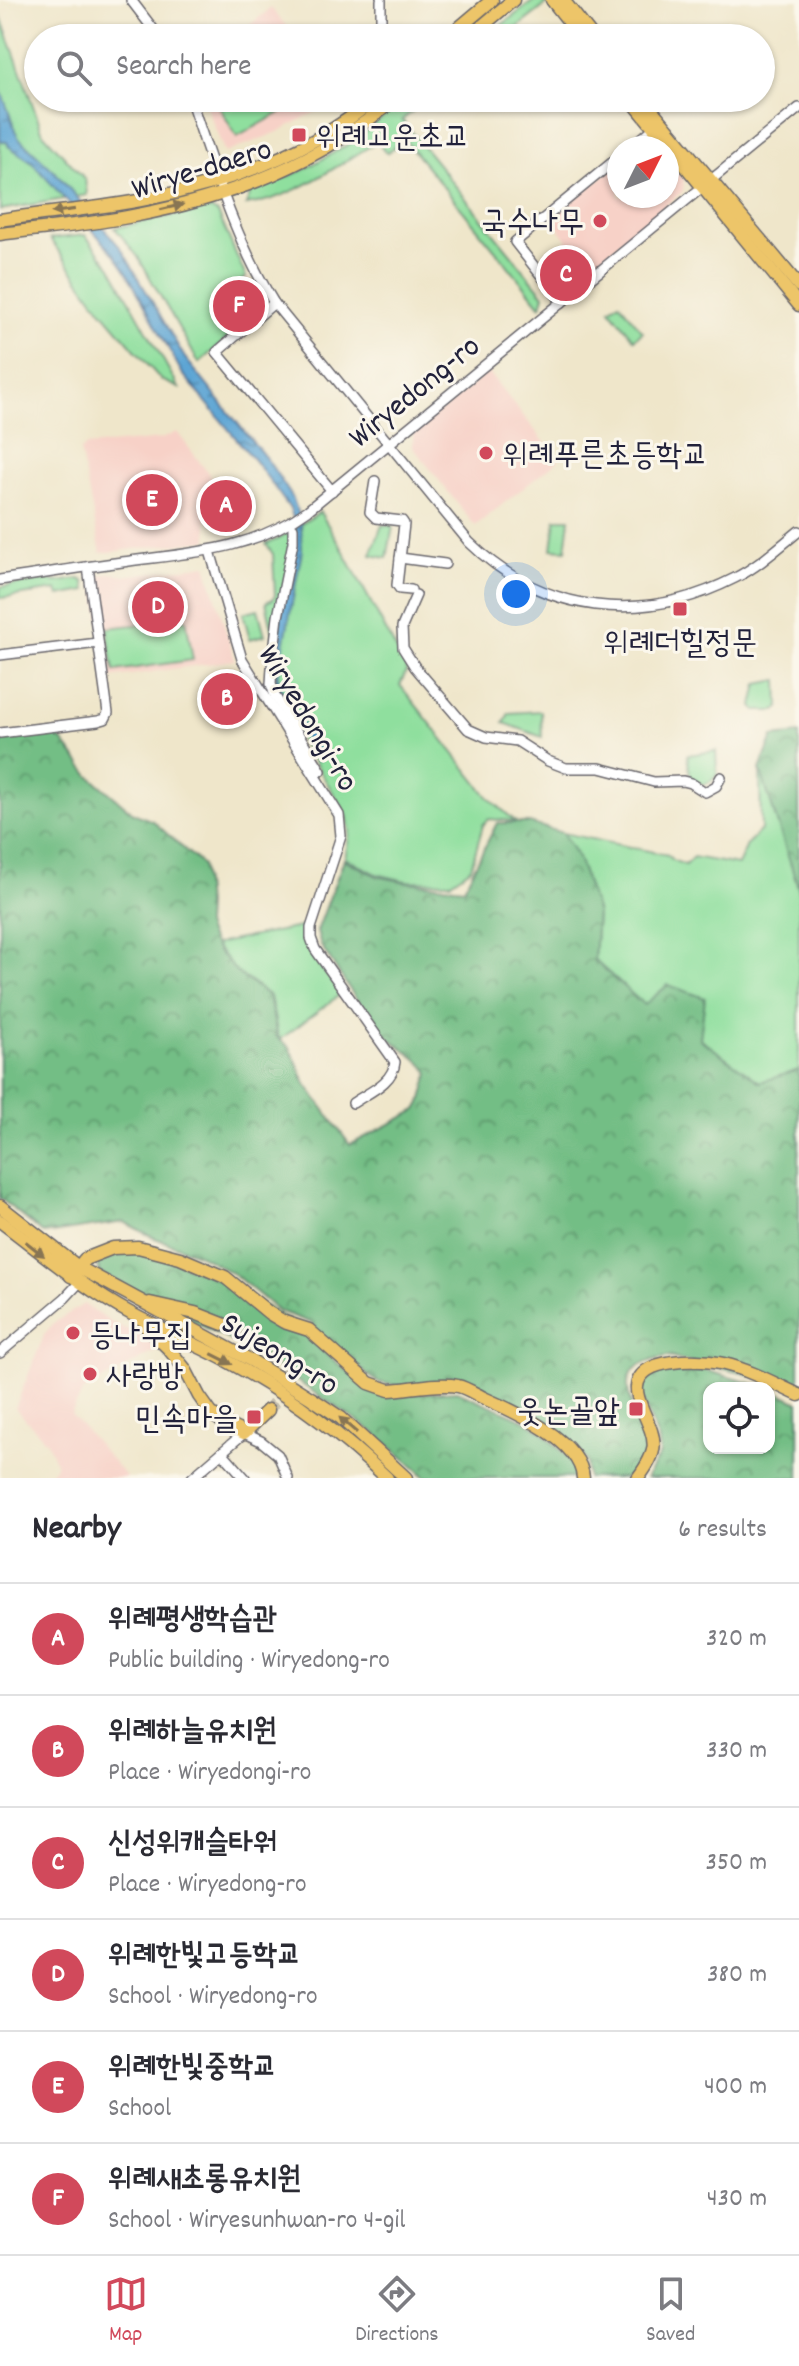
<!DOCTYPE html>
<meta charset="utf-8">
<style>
body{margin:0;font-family:Dekko,"Poor Story",sans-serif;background:#f2f2f3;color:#2b2b33}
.controls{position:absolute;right:24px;bottom:24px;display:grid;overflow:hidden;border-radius:16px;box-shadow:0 2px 6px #0004}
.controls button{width:72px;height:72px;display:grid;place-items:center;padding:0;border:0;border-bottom:2px solid #e1e1e2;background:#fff;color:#2b2b33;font:40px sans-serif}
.compass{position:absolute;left:607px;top:136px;width:72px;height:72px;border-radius:50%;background:#fff;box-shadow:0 2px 6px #0004;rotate:48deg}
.you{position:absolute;left:516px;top:594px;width:28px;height:28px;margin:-20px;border:6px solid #fff;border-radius:50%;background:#1a73e8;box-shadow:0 0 0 12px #1a73e833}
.badge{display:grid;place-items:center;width:52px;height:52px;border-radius:50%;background:#d1495b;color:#fff;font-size:26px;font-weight:700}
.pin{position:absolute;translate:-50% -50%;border:4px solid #fff;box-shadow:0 2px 8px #0006}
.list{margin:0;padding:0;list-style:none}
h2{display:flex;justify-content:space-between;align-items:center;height:104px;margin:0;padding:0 32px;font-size:34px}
h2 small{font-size:26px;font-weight:400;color:#7c7c81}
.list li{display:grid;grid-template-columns:52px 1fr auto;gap:24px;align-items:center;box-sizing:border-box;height:112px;padding:0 32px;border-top:2px solid #e1e1e2}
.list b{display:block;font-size:30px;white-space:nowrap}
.list p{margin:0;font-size:26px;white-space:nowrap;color:#7c7c81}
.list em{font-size:26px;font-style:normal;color:#7c7c81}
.icon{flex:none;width:44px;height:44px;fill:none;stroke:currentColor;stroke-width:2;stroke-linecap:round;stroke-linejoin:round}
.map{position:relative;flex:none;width:799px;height:1478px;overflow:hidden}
.search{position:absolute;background:#fff;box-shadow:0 2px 6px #0004;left:24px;right:24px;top:24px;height:88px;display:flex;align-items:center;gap:20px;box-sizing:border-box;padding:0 28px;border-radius:44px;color:#7c7c81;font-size:30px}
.sheet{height:776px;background:#fff}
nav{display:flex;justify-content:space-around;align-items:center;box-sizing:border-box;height:112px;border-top:2px solid #e1e1e2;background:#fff;font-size:22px;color:#7c7c81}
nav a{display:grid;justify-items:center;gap:4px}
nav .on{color:#d1495b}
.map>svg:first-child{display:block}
</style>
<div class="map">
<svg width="799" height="1478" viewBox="0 0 799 1478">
<defs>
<pattern id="forest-crowns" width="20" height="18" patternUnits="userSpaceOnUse" patternTransform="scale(2)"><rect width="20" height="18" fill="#73be85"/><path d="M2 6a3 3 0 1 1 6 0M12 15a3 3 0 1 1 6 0" fill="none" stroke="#5e9a6e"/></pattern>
<pattern id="water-ripples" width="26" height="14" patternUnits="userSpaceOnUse" patternTransform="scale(2)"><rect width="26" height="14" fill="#5da5d4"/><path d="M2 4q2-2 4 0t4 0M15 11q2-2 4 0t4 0" fill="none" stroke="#4c86ad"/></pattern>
</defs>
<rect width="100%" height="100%" fill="#fbf7ec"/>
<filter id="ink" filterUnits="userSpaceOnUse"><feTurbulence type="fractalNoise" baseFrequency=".0125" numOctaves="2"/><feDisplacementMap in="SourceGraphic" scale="16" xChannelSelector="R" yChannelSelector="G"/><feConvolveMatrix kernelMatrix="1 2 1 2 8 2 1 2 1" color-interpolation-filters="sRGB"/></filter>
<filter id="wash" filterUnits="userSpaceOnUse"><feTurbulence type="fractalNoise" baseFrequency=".006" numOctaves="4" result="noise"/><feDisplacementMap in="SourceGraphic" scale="32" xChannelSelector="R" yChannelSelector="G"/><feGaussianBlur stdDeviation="1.8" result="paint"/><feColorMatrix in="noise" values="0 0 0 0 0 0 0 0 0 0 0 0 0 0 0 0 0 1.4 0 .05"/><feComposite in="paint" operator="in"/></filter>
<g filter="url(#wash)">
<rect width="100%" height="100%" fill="#efe6ca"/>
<g fill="#f7d1c7">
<path d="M271,8L296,38H234Z"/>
<path d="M203,98H341L278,132L225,153Z"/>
<path d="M667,156L684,176L683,191L567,286L558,284L541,264L568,240L551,219L619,163V196H667Z"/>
<path d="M246,277L263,308L237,330L215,303Z"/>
<path d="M488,372L559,460L475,526L413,447V433Z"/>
<path d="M177,432L221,490L206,510L208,540L101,553L80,450L86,446L162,439Z"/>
<path d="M206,565L235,660L109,678L94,581L100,576L111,573L125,576Z"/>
<path d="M84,1304L110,1322L165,1346L83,1391L71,1414L127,1478H48L56,1464L47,1442L15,1408L45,1333L55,1322Z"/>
</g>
<g fill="#8fdf9e" stroke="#58806c" stroke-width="2">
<path d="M535,0H542L547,4L504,38H484Z"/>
<path d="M0,14L43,133L85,179L87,195L0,210Z"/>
<path d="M236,98H290L294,105L237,137L220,108Z"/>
<path d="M407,98H429L402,120L544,295L541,306L404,139L387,153L377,142C336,166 293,199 246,205L251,192L303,170L354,141Z"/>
<path d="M208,208L218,213L246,277L215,303L237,330L199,363L138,257L115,228Z"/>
<path d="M85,235L111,267L179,388L161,380L148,365L101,310L50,239Z"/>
<path d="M619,302L643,332L634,339L610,309Z"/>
<path d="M320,512L343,550L407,670L400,685L490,799L515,821L488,819L483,825L471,868L451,882L406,881L377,874L345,858L350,831L347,815L272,694L274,637L266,602L273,599L275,596L273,554L266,544L278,539Z"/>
<path d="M556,519H570L566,550L552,549Z"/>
<path d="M382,525L393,526L387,558L371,555Z"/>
<path d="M79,579L84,581L86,591L59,596L57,590L0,598V587L47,580L57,582Z"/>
<path d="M258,609L265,635L250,639L243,613Z"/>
<path d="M186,619L193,660L114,671L107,628Z"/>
<path d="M778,680L779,708L776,711H756L753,706L758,684Z"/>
<path d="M541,711L542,737L504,723L509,713Z"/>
<path d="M716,751L717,775C710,784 701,787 691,781L687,755Z"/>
<path d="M760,769L799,890V1070L760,1083L700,1039L644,1005L594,960L597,913L563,833L668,855L672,860L685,865L693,857L738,865L748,843L761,830Z"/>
<path d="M305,926C303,951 326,975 342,993L281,1039L278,1036L270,996L236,972L215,945L225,942Z"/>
</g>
<g fill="url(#forest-crowns)" stroke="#4a7060" stroke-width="2">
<path d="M56,733L90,776L133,813L153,821L202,865L206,904L205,925L209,936L219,953L226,959L236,972L269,996L277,1037L290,1048L306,1084L350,1145L417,1110L421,1103L429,1073C421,1058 396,1046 383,1032C360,1008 340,974 321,946L317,931L344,859L377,876L407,882L464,888L497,823H529L563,833L578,858L597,913L594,960L644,1005L668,985L705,998L700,1039L760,1082L799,1070V1390L782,1382L668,1357C601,1366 635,1405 648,1445V1454L632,1478H587V1461L549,1424L529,1411L463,1382L399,1386L377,1382L314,1330L312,1323L279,1311L235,1275L200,1255L155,1238L124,1222L44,1234L0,1198V744L6,739Z"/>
<path d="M799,734V890L760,769L773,737Z"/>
<path d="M125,1251C193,1258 250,1297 307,1332L309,1340L372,1391L394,1395L457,1391L524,1420L544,1433L577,1467L579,1478H427L375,1433L255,1353L101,1274L96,1263L107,1253Z"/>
<path d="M684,1368L708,1371L768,1388H709V1448H769V1388L799,1402V1478H646L660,1454L659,1441L640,1394L641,1381L663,1370Z"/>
</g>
<path fill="url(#water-ripples)" stroke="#406488" stroke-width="2" d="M0,88L18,137L53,170L121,248L185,358L269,462L292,497L301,520L302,551L278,677L281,689L323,757L318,761L275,688L280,617L295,559L296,526L290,509L259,466L182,373L126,271L114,254L31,161L8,146V143L0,140Z"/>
</g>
<g filter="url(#ink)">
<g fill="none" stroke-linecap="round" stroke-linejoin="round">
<path stroke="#c6bfad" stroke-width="12" stroke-dasharray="12 6" stroke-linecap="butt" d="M223,1324C256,1345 306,1367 268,1410"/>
<g stroke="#6a676d" stroke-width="12">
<g id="minor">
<path d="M131,0L160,38"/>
<path d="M381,0V33"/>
<path d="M190,98C214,168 235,240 274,303L469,542C544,615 643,625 735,578C759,566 778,548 799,531"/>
<path d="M630,148L654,128"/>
<path d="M562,302L515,242L619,157"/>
<path d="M274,303L217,352L332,491"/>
<path d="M375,481L370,512L376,518L402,521L404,524L397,585L400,589L411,590"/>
<path d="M293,528V542L278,617L272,667L271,684L275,696L321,771"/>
<path d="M210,551L242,659L339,815L341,836L311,928V938L315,949L395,1062C393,1083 369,1092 353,1103"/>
<path d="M400,558L445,564"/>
<path d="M0,580C41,574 81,567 122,562C188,553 252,551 308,510L799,108"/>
<path d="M416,595L402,627L403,648L415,667L468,729L486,737L517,741L548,761L566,768H600L654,782L683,781L691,783L705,792L716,786L721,777"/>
<path d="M0,655L98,643"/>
<path d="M0,733L98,721L105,719L108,713L88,567"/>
<path d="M0,1353L65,1298L79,1283"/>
<path d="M222,1452L245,1478"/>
<path d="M192,1478L244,1433L261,1441L278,1455L288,1478"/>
</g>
</g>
<g stroke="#6a676d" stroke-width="15">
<g id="major">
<path d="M552,0L582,38"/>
<path d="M563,0L593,38"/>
<path d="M447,38L492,0"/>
<path d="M468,38L513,0"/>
<path d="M630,98L799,305"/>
<path d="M642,98L799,286"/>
<path d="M0,220C49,212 99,209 147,199C229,183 311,152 376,98"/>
<path d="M0,234C44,228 89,225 133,216C232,197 319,163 396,98"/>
<path d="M0,1206L78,1267L252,1361L311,1398L341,1418L406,1478"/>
<path d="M0,1221C43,1253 83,1288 130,1313C162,1331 197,1344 229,1362C286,1393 340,1433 387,1478"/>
<path d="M71,1276L85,1259L113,1248L138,1247L180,1258L225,1277L269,1313L284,1322L309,1330L369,1383L389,1390C410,1389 437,1382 458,1386C467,1388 477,1395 486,1399C516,1412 581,1441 583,1478"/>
<path d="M150,1303L195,1313L223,1324"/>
<path d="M146,1327L168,1348L185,1369L199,1396L211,1413L225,1424L244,1433L268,1410"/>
<path d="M638,1478C659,1449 657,1443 643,1411C640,1403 636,1395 637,1387C639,1356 702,1359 724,1364C750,1370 775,1384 799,1395"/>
</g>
</g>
<use href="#minor" stroke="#fff" stroke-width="9"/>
<use href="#major" stroke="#edc569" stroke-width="12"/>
</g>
<defs><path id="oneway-solid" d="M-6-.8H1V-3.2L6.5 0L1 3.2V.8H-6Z" transform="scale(2)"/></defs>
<g fill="#887452">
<use href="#oneway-solid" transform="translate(172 207) rotate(-13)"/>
<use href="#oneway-solid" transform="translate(63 211) rotate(172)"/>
<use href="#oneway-solid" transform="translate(35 1249) rotate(38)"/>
<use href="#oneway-solid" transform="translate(222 1359) rotate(27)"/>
<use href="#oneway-solid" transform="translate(348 1425) rotate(-139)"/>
</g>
</g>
<g fill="#d1495b" stroke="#fbf7ec" stroke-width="3">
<rect x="291" y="127" width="16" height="16" rx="4"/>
<circle cx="600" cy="221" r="8"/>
<circle cx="486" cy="453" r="8"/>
<rect x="672" y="601" width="16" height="16" rx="4"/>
<circle cx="73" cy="1333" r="8"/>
<circle cx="90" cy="1374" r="8"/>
<rect x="628" y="1401" width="16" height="16" rx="4"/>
<rect x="246" y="1409" width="16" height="16" rx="4"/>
</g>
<g text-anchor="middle" stroke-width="6" stroke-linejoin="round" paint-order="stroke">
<g font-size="32" fill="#22223b" stroke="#fbf7ec" text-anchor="start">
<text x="315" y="146">위례고운초교</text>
<text x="584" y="232" text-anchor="end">국수나무</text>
<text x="502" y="464">위례푸른초등학교</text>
<text x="680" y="652" text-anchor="middle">위례더힐정문</text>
<text x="89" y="1344">등나무집</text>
<text x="106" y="1385">사랑방</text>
<text x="620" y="1420" text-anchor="end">웃논골앞</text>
<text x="238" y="1428" text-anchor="end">민속마을</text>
</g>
<g font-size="32" fill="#22223b" stroke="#fbf7ec">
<text transform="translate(201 167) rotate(-17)" y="11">Wirye-daero</text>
<text transform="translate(413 390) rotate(-39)" y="11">Wiryedong-ro</text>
<text transform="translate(310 717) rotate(59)" y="11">Wiryedongi-ro</text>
<text transform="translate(281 1352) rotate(31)" y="11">Sujeong-ro</text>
</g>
</g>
</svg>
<div class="controls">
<button><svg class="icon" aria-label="locate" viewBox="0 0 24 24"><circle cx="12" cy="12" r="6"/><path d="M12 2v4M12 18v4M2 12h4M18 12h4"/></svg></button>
</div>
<svg class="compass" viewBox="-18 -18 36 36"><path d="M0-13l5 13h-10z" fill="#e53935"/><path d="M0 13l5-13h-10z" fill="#7c7c81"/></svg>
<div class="you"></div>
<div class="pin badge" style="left:226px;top:506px">A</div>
<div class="pin badge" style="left:227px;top:699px">B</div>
<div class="pin badge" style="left:566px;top:275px">C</div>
<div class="pin badge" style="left:158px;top:607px">D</div>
<div class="pin badge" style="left:152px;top:500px">E</div>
<div class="pin badge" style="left:239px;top:306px">F</div>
<div class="search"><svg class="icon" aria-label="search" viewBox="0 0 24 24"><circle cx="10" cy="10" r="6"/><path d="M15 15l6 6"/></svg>Search here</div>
</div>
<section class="sheet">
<h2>Nearby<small>6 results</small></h2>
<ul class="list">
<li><span class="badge">A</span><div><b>위례평생학습관</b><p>Public building · Wiryedong-ro</p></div><em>320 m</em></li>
<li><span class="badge">B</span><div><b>위례하늘유치원</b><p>Place · Wiryedongi-ro</p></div><em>330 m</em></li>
<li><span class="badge">C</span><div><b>신성위캐슬타워</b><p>Place · Wiryedong-ro</p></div><em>350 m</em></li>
<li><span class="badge">D</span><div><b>위례한빛고등학교</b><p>School · Wiryedong-ro</p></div><em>380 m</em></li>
<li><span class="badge">E</span><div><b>위례한빛중학교</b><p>School</p></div><em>400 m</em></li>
<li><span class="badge">F</span><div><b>위례새초롱유치원</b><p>School · Wiryesunhwan-ro 4-gil</p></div><em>430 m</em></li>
</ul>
</section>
<nav>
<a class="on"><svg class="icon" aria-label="map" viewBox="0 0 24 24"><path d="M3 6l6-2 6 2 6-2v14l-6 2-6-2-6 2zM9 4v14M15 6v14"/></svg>Map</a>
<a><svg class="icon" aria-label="directions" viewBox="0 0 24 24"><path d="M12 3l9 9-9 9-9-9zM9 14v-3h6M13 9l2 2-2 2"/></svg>Directions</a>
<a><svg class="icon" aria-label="saved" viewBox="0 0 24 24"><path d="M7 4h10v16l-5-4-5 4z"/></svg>Saved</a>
</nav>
